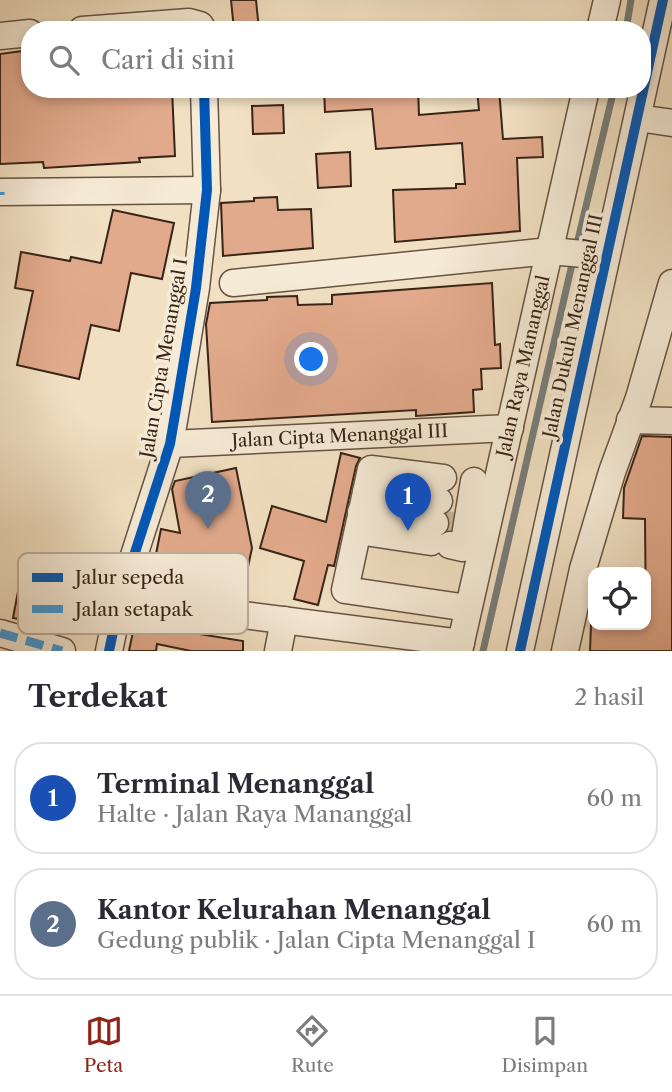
<!DOCTYPE html>
<html lang="id">
<meta charset="utf-8">
<style>
body{margin:0;font-family:"Libre Caslon Text",serif;background:#f7f7f7;color:#2b2b33}
.controls{position:absolute;right:21px;bottom:21px;display:grid;overflow:hidden;border-radius:14px;box-shadow:0 4px 10px #0003}
.controls button{width:63px;height:63px;display:grid;place-items:center;padding:0;border:0;border-bottom:2px solid #e1e1e2;background:#fff;color:#2b2b33;font:35px sans-serif}
.you{position:absolute;left:312px;top:360px;width:24px;height:24px;margin:-18px;border:5px solid #fff;border-radius:50%;background:#1a73e8;box-shadow:0 0 0 10px #1a73e833}
.badge{display:grid;place-items:center;width:46px;height:46px;border-radius:50%;background:#8f2418;color:#fff;font-size:23px;font-weight:700}
.pin{position:absolute;translate:-50% -58px;filter:drop-shadow(0 2px 4px #0008)}
.pin::after{content:'';position:absolute;top:37px;width:24px;height:21px;background:inherit;clip-path:polygon(0 0,100% 0,50% 100%)}
.list{margin:0;padding:0;list-style:none}
h2{display:flex;justify-content:space-between;align-items:center;height:91px;margin:0;padding:0 28px;font-size:30px}
h2 small{font-size:23px;font-weight:400;color:#7c7c81}
.list li{display:grid;grid-template-columns:46px 1fr auto;gap:21px;align-items:center;box-sizing:border-box;height:112px;margin:0 14px 14px;padding:0 14px;border:2px solid #e1e1e2;border-radius:28px}
.list b{display:block;font-size:26px;white-space:nowrap}
.list p{margin:0;font-size:23px;white-space:nowrap;color:#7c7c81}
.list em{font-size:23px;font-style:normal;color:#7c7c81}
.icon{flex:none;width:38px;height:38px;fill:none;stroke:currentColor;stroke-width:2;stroke-linecap:round;stroke-linejoin:round}
.map{position:relative;flex:none;width:672px;height:651px;overflow:hidden}
.search{position:absolute;background:#fff;box-shadow:0 4px 10px #0003;left:21px;right:21px;top:21px;height:77px;display:flex;align-items:center;gap:18px;box-sizing:border-box;padding:0 24px;border-radius:28px;color:#7c7c81;font-size:26px}
.sheet{height:343px;background:#fff}
nav{display:flex;justify-content:space-around;align-items:center;box-sizing:border-box;height:98px;border-top:2px solid #e1e1e2;background:#fff;font-size:19px;color:#7c7c81}
nav a{display:grid;justify-items:center;gap:4px}
nav .on{color:#8f2418}
.map>svg:first-child{display:block}
</style>
<div class="map">
<svg width="672" height="651" viewBox="0 0 672 651">
<rect width="100%" height="100%" fill="#f1e0c2"/>
<filter id="stains"><feTurbulence type="fractalNoise" baseFrequency=".00286" numOctaves="4"/><feColorMatrix values="0 0 0 0 .2 0 0 0 0 .09 0 0 0 0 .02 0 0 0 .5 -.17"/></filter>
<radialGradient id="worn" r=".72"><stop offset=".6" stop-color="#630" stop-opacity="0"/><stop offset="1" stop-color="#630" stop-opacity=".3"/></radialGradient>
<g fill="none" stroke-linecap="round" stroke-linejoin="round">
<g stroke="#777e7b" stroke-width="7">
<path d="M626,30L631,0"/>
<path d="M576,248L614,89"/>
<path d="M483,651L573,260"/>
</g>
</g>
<g fill="#e2aa8c" stroke="#382417" stroke-width="2">
<path d="M231,0H256L259,30H234Z"/>
<path d="M30,50V89H172L175,156L139,158L140,162L44,168L43,162L0,164V54Z"/>
<path d="M324,89H418L419,115L479,110L477,89H499L503,139L542,137L543,157L517,158L520,231L395,242L393,190L456,188V184H465L462,143L376,149L372,109L325,112Z"/>
<path d="M283,105L284,133L253,134L252,106Z"/>
<path d="M350,152L351,186L318,188L316,154Z"/>
<path d="M277,197L278,210L311,209L313,248L223,256L221,203L254,201V198Z"/>
<path d="M113,210L174,223L162,279L131,273L119,331L91,325L79,379L17,365L33,291L15,288L21,252L70,261L71,257L101,263Z"/>
<path d="M492,283L495,345L500,344L501,368L481,369L482,389L473,390L474,412L416,416V410L212,422L206,324L210,303L267,300V297L297,296L298,305L332,304V295Z"/>
<path d="M642,436L672,437V651H590L591,625H646L645,519L623,518L624,488Z"/>
<path d="M341,453L360,458L356,466L334,566L328,565L318,605L294,599L304,561L260,548L272,506L326,522Z"/>
<path d="M236,468L252,548L243,590L202,581L201,584L152,574L161,529L180,533L172,489L175,481Z"/>
<path d="M19,586L56,593L55,599L83,604L78,631L13,618Z"/>
<path d="M136,617L162,620L161,625L193,633L243,641V651H191L157,644L156,651H129Z"/>
</g>
<g fill="none" stroke-linecap="round" stroke-linejoin="round">
<path stroke="#ccbaa0" stroke-width="26" stroke-dasharray="26 13" stroke-linecap="butt" d="M435,523L453,525"/>
<g stroke="#665342" stroke-width="29">
<g id="minor">
<path d="M82,30L189,22L200,25L203,30"/>
<path d="M600,30L607,0"/>
<path d="M0,36L30,33"/>
<path d="M638,118L672,123"/>
<path d="M0,192L207,190"/>
<path d="M233,283L550,251L606,256"/>
<path d="M630,420L672,421"/>
<path id="s1" d="M170,444L510,428"/>
<path d="M443,478L371,469L345,590L468,608"/>
<path d="M366,492L439,501"/>
<path d="M361,512L435,523"/>
<path d="M358,531L431,542"/>
<path d="M450,545L463,548L474,481"/>
<path d="M120,599L461,643"/>
<path d="M0,633L62,651"/>
<path d="M109,651L120,599L170,444L177,403L196,288L207,190L204,89"/>
<path d="M278,651L284,620"/>
<path id="s2" d="M459,651L586,89"/>
<path d="M520,651L663,0"/>
<path d="M565,651L583,569L612,472L639,398L672,283"/>
</g>
</g>
<use href="#minor" stroke="#f6ebd7" stroke-width="26"/>
<g stroke="#3e9cdf" stroke-width="9" stroke-dasharray="18 9" stroke-linecap="butt">
<path d="M0,195V192"/>
<path d="M0,633L62,651"/>
</g>
<g stroke="#f6ebd7" stroke-width="15">
<g id="cycleway">
<path d="M109,651L120,599L170,444L177,403L196,288L207,190L204,89"/>
<path d="M520,651L663,0"/>
</g>
</g>
<use href="#cycleway" stroke="#0057b8" stroke-width="10"/>
</g>
<g text-anchor="middle" stroke-width="7" stroke-linejoin="round" paint-order="stroke">
<g font-size="18" fill="#382417" stroke="#f6ebd7">
<text transform="translate(573 326) rotate(-78)" y="6">Jalan Dukuh Menanggal III</text>
<text transform="translate(164 358) rotate(-80)" y="6">Jalan Cipta Menanggal I</text>
<text dy="6" stroke="none"><textPath href="#s2" startOffset="292">Jalan Raya Mananggal</textPath></text>
<text dy="6" stroke="none"><textPath href="#s1" startOffset="170">Jalan Cipta Menanggal III</textPath></text>
</g>
</g>
<rect x="18" y="553" width="230" height="81" rx="10" fill="#f6ebd7" stroke="#bdaf9d" stroke-width="2"/>
<rect x="32" y="573" width="31" height="9" fill="#0057b8"/>
<rect x="32" y="605" width="31" height="8" fill="#3e9cdf"/>
<g font-size="19" fill="#382417">
<text x="75" y="584">Jalur sepeda</text>
<text x="75" y="616">Jalan setapak</text>
</g>
<rect width="100%" height="100%" filter="url(#stains)"/>
<rect width="100%" height="100%" fill="url(#worn)"/>
</svg>
<div class="controls">
<button><svg class="icon" aria-label="locate" viewBox="0 0 24 24"><circle cx="12" cy="12" r="6"/><path d="M12 2v4M12 18v4M2 12h4M18 12h4"/></svg></button>
</div>
<div class="you"></div>
<div class="pin badge" style="left:408px;top:531px;background:#1a4fb4">1</div>
<div class="pin badge" style="left:208px;top:529px;background:#5c6f8a">2</div>
<div class="search"><svg class="icon" aria-label="search" viewBox="0 0 24 24"><circle cx="10" cy="10" r="6"/><path d="M15 15l6 6"/></svg>Cari di sini</div>
</div>
<section class="sheet">
<h2>Terdekat<small>2 hasil</small></h2>
<ul class="list">
<li><span class="badge" style="background:#1a4fb4">1</span><div><b>Terminal Menanggal</b><p>Halte · Jalan Raya Mananggal</p></div><em>60 m</em></li>
<li><span class="badge" style="background:#5c6f8a">2</span><div><b>Kantor Kelurahan Menanggal</b><p>Gedung publik · Jalan Cipta Menanggal I</p></div><em>60 m</em></li>
</ul>
</section>
<nav>
<a class="on"><svg class="icon" aria-label="map" viewBox="0 0 24 24"><path d="M3 6l6-2 6 2 6-2v14l-6 2-6-2-6 2zM9 4v14M15 6v14"/></svg>Peta</a>
<a><svg class="icon" aria-label="directions" viewBox="0 0 24 24"><path d="M12 3l9 9-9 9-9-9zM9 14v-3h6M13 9l2 2-2 2"/></svg>Rute</a>
<a><svg class="icon" aria-label="saved" viewBox="0 0 24 24"><path d="M7 4h10v16l-5-4-5 4z"/></svg>Disimpan</a>
</nav>
